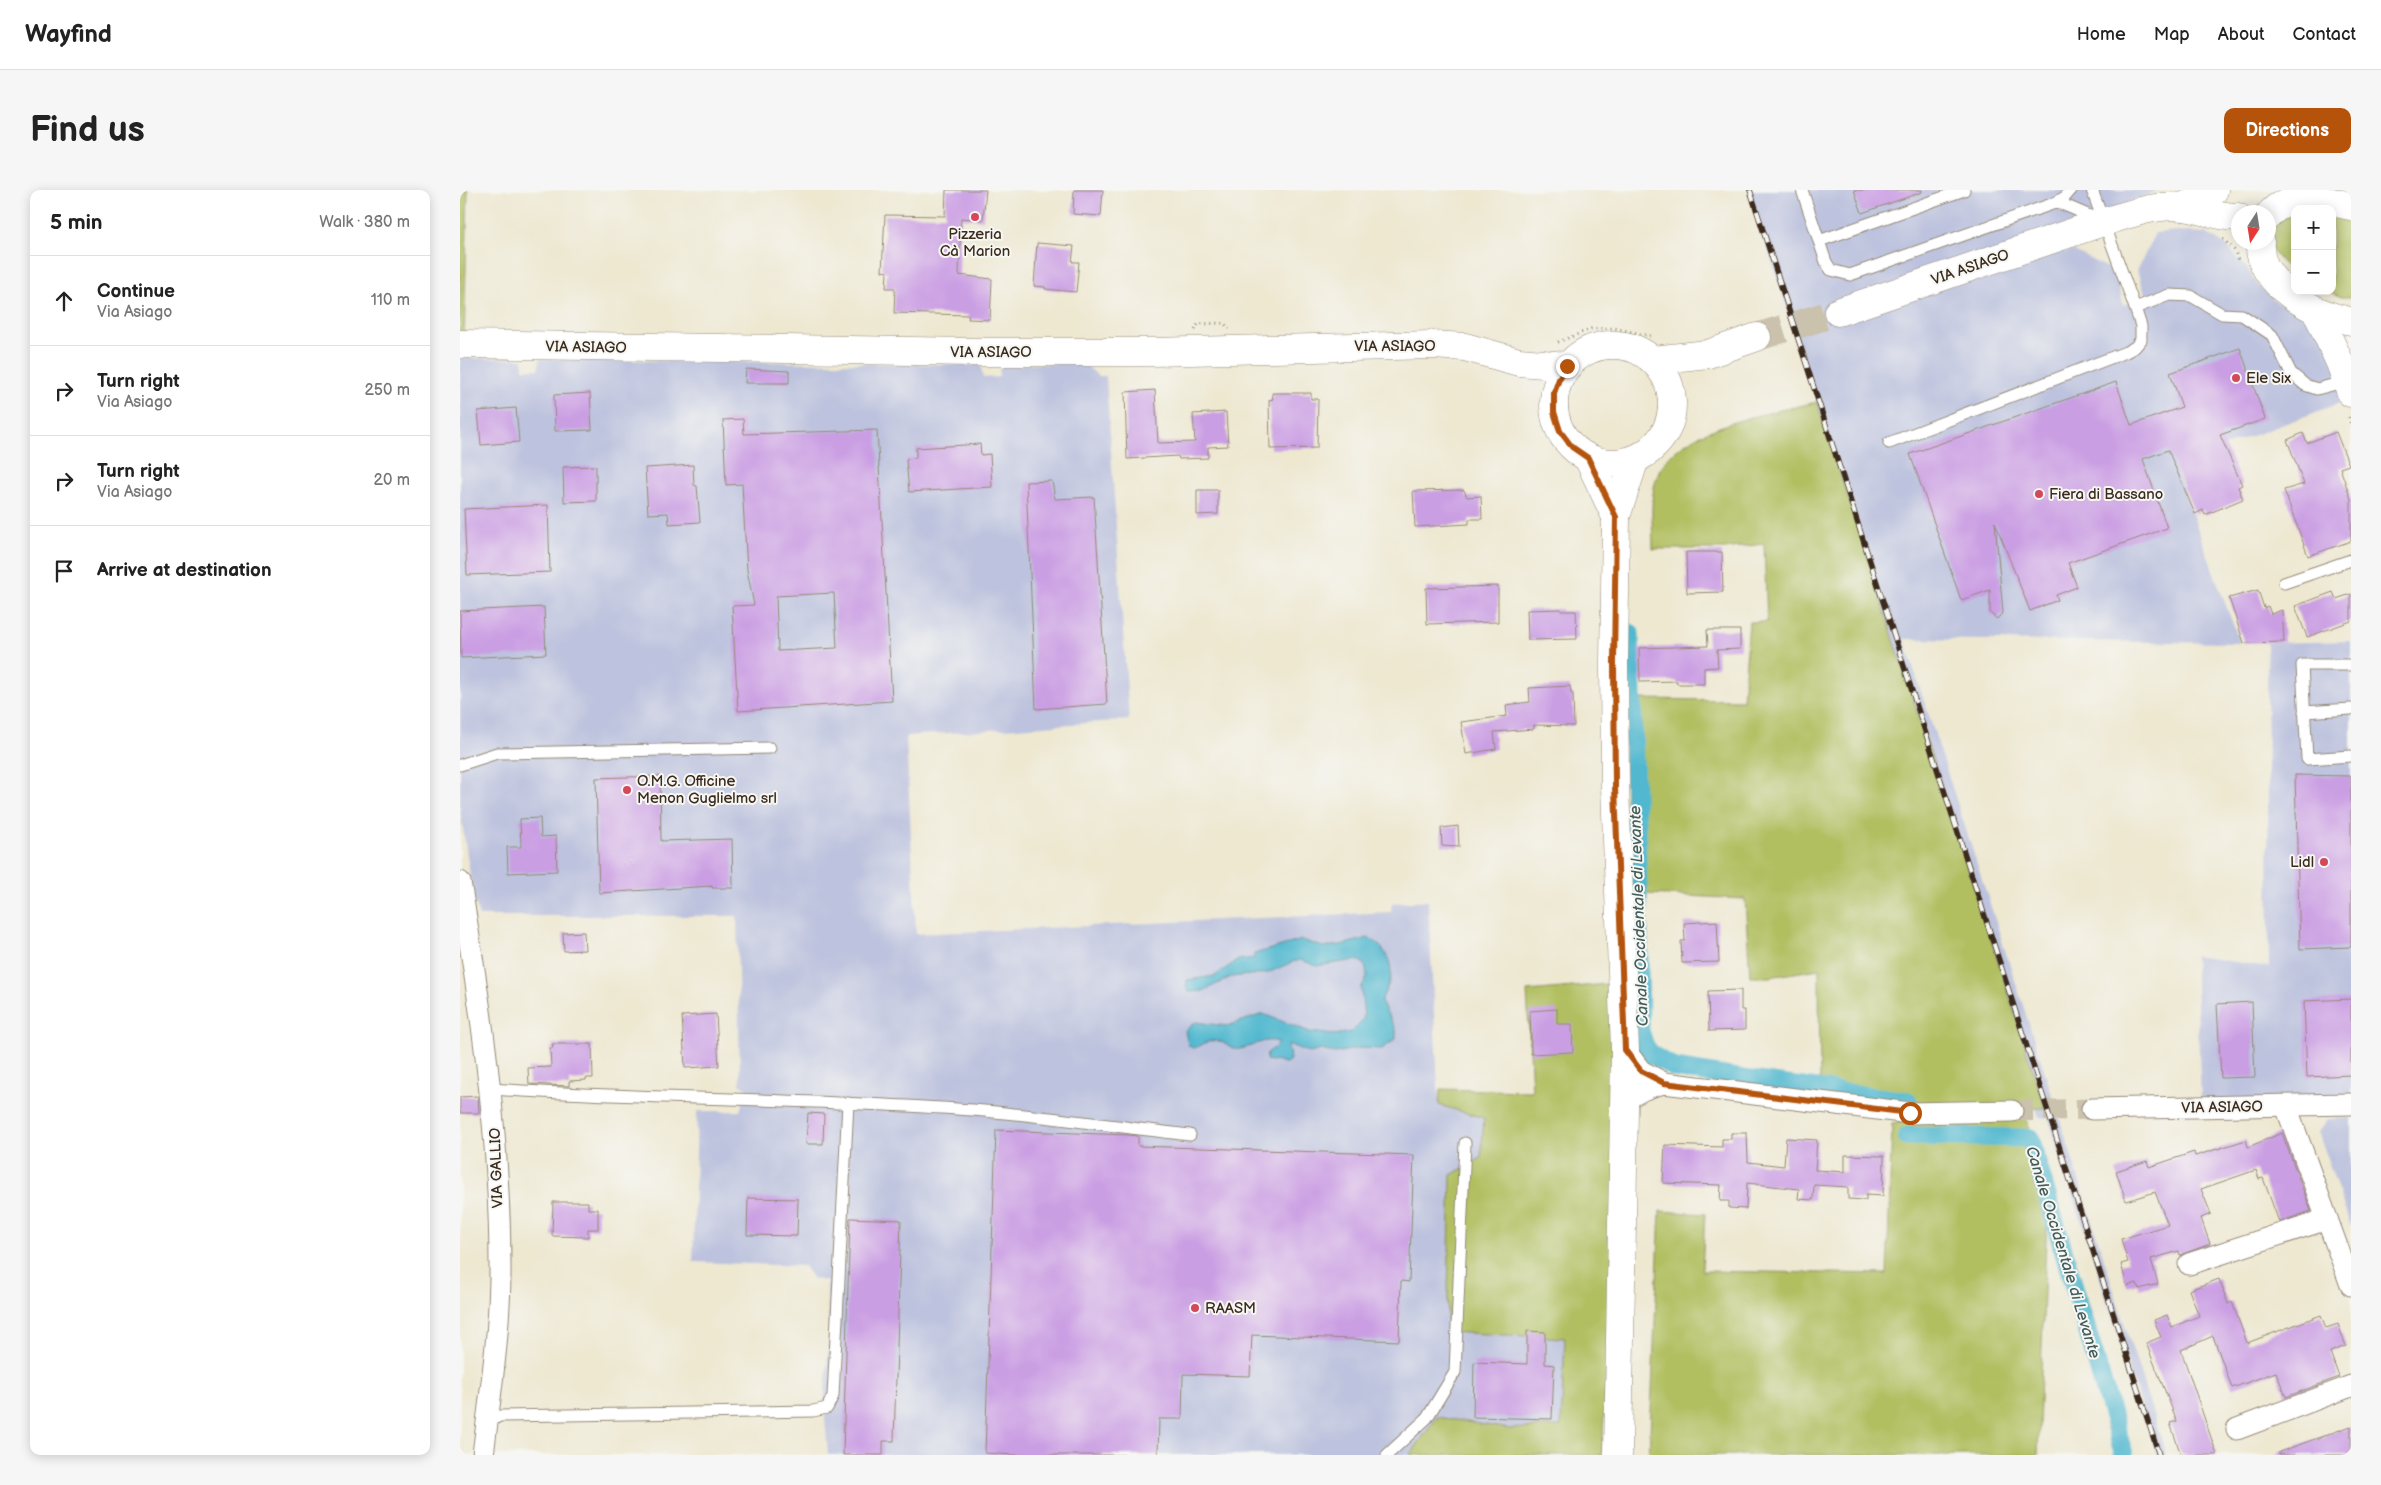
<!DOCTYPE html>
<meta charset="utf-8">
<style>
body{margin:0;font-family:"Balsamiq Sans",sans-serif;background:#f6f6f6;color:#222}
.controls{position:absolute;right:15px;top:15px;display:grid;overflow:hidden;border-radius:10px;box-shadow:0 2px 12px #0003}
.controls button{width:45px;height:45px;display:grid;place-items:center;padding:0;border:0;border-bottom:1px solid #e0e0e0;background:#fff;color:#222;font:25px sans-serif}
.compass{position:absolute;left:1771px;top:15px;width:45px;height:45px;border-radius:50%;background:#fff;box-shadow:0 2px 12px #0003;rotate:192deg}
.stop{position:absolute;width:15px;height:15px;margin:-11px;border:4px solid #b45309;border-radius:50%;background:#fff}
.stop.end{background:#b45309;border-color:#fff;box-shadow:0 1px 5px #0008}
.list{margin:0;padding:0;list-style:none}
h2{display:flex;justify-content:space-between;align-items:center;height:65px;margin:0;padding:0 20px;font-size:21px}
h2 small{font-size:16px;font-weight:400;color:#767676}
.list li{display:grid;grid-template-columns:32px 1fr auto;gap:15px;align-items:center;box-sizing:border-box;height:90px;padding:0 20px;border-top:1px solid #e0e0e0}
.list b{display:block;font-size:19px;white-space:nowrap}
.list p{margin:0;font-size:16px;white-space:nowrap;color:#767676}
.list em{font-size:16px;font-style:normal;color:#767676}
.icon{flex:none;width:28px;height:28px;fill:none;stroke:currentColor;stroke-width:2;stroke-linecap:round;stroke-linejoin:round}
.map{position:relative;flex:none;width:1891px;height:1265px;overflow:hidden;border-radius:10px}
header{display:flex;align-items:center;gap:30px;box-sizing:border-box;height:70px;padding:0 25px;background:#fff;border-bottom:1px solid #e0e0e0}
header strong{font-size:24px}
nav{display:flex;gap:28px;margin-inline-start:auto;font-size:18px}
.intro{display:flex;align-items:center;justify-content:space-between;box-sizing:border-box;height:120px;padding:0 30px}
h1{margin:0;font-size:35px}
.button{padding:12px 22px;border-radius:10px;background:#b45309;color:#fff;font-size:18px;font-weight:700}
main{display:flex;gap:30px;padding:0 30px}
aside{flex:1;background:#fff;border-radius:10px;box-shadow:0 2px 12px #0003}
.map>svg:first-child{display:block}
</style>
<header>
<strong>Wayfind</strong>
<nav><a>Home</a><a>Map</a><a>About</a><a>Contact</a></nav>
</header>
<div class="intro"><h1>Find us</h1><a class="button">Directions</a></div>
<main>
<aside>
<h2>5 min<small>Walk · 380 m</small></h2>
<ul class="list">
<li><svg class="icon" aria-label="ahead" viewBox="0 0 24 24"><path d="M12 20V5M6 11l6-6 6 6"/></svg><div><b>Continue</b><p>Via Asiago</p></div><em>110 m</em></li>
<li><svg class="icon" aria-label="right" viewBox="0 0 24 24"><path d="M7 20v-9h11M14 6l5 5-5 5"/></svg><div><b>Turn right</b><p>Via Asiago</p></div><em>250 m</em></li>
<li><svg class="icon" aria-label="right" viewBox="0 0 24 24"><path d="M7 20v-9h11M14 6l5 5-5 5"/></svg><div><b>Turn right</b><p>Via Asiago</p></div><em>20 m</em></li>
<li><svg class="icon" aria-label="arrive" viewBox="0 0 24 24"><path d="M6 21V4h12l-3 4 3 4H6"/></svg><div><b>Arrive at destination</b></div></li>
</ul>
</aside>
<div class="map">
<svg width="1891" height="1265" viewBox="0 0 1891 1265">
<rect width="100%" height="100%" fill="#f6f6f2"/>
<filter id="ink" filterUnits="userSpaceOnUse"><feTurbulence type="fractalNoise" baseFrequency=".02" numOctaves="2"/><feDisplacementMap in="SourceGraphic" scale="10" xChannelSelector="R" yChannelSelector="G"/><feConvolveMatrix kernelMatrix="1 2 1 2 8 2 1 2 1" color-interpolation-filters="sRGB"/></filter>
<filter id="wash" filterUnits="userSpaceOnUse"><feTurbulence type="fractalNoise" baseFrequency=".0096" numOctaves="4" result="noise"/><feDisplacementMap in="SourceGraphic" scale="20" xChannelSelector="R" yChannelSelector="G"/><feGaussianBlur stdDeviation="1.12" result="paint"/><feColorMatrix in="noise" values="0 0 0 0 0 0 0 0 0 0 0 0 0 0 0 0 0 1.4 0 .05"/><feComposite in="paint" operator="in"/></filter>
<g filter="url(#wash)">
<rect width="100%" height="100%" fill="#eee8d1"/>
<g fill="#bdc3de">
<path d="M1289,0H1699L1599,41L1605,63L1612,60L1646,77L1657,88L1663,115L1686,106L1677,81L1695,43L1718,41L1746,43L1768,57L1786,77L1799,97L1818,113L1861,133L1888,210L1714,275L1780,453L1444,449L1596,917H1601L1605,926L1599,927L1706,1265H1697L1588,927L1579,928L1576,918L1585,917Z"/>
<path d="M0,168L63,169V179H78L80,169L521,175L523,188L539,187L540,175L620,173L628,177L638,186H646L669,530L446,546L456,744L931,722L932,713L968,711L979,915L1024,927L1021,968L987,1142L1106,1148L1101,1236L1050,1239L977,1228L950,1265H368L364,1215L369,1150L367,1091L353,1089L344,1076L233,1072L237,921H280L287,898L280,894L277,726H19L13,705L0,619Z"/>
<path d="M1891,451V907L1741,911L1735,766L1809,777L1807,453Z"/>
<path d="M1891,928V1037L1858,942L1868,929Z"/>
</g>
<g fill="#b1bf61" stroke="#767440">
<path d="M0,0H8L4,154H0Z"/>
<path d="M1835,19V82C1817,72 1805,55 1813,34Z"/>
<path d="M1872,22L1891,26V107H1881L1868,101H1872Z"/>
<path d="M1357,212L1556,827L1585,918L1511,921L1360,910L1359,779L1309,787H1290L1285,709L1169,703L1163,509L1283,510L1289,432H1307L1304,354L1264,359H1193C1193,335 1188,302 1200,280C1223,235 1312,223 1357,212Z"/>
<path d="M1159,793L1155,1012L1142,1265H950L977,1227L1050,1239L1101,1236L1105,1148L987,1142L991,985L1021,968L1024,928L979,915L980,899L1072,901L1067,801Z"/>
<path d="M1566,928L1588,995L1578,1265H1189L1200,1021L1245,1024L1242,1081L1427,1084L1432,934L1454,929Z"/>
</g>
<path fill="#51b8cf" stroke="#467176" d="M908,748C924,755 934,773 930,790C928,798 923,804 921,812L936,839V849L922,859L899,858L875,863L861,860L850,863L828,854L830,870L826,873L806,870L807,863L818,855V852C804,847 794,857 780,859C768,860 764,848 751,851C745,852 740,857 733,858L728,855L725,841L735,832L767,836L803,824L850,842L874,845L891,842L900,834L904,827L901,798L907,787L906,778L902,772L896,770L857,776L841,770L832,772L808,783L771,787L743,801L729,802L726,797L727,790L755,786L778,770L794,768V764L842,750L863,757L881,755Z"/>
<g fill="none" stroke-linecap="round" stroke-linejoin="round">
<g stroke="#51b8cf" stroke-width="19">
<path d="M1170,443L1178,695L1180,841L1185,856L1192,865L1215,878L1283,889L1448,911"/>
<path d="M1447,946L1570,948L1664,1265"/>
</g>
</g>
<g id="blocks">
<g fill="#ca9ee3" fill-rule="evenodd">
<path d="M486,0H526L523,30L501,28L499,85L532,89L530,130L508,129L509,125L434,123L435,98H426L427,82L422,81L425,25L485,26Z"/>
<path d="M614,0H643L641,26L613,24Z"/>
<path d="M1394,0H1462V2L1402,23Z"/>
<path d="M577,53L614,56L612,72H619L616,102L585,99V97L574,96Z"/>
<path d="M1780,158L1805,229L1760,245L1782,295L1778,297L1783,309L1745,325L1743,320L1735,324L1708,260L1683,269L1707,338L1608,373L1617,397L1596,405L1598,410L1570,421L1535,332L1543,422L1537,429L1530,423V400L1501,410L1450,264L1656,192L1671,235L1722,217L1710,183Z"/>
<path d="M286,179L329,181V193H285Z"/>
<path d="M695,200L698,253L735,252L733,224L766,222L768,256L748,257V268L719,269L718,266L667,269L665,202Z"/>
<path d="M130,203L132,240L95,241L94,205Z"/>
<path d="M812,203H851V209H858L857,258L810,259L809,210L813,209Z"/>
<path d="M56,218L59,252L21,255L18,221Z"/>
<path d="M283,229L284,244L417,240L432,511L278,521L272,416L294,415L287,380L282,294L266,295L263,230ZM374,403L377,458L318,461L316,406Z"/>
<path d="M1876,242L1889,275L1880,278L1891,309V351L1848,366L1824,300L1844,294L1827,250L1843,243L1847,253Z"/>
<path d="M520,254L521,265L530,264L532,297L449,302L446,269L456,268V258Z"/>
<path d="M233,275L234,295L237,296L240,332L209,334L208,323L188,324L185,278Z"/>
<path d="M136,276V311L104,312L103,277Z"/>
<path d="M592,291L595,309L634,307L647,514L576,519L566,292Z"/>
<path d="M737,300H758V324L737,325Z"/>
<path d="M1004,300L1007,307L1021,306L1022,329H1009V334L955,337L953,301Z"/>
<path d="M88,315L90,382L7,385L4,319Z"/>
<path d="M1226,362H1262L1263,402L1227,403Z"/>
<path d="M1038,396V432L967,434L966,398Z"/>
<path d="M1798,400L1804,418L1808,416L1811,424L1822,420L1824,452L1784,453L1769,408Z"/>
<path d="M1873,402L1876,409L1891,404V431L1847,447L1835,416Z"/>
<path d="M84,417L86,464L1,468L0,421Z"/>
<path d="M1101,419V421H1116L1117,449L1068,450L1067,420Z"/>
<path d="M1247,440H1280V459L1257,460L1258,477L1244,478V494H1217V491L1180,492L1179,458L1248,456Z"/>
<path d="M1110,496L1111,503L1113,504L1114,536L1074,535V539L1034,542L1036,559L1006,564L1001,532L1047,526L1046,515L1070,512L1069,498Z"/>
<path d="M1835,585L1891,586V757L1840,759Z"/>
<path d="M200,586L201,651L272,649L273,698H252V696L139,703L136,588Z"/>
<path d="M80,628L81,647L96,646L97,681L48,683L47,657H61L60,629Z"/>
<path d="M998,636L999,657L982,656L981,638Z"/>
<path d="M1257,731L1259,772L1222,773L1221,751H1225L1224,733Z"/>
<path d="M124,742L125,760L104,761L103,743Z"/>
<path d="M1281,800V820H1285V840L1249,841L1248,801Z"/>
<path d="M1891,809V885L1847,887L1844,811Z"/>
<path d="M1792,812L1795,887L1761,888L1757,814Z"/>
<path d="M1097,819V834H1112L1113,862L1071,864L1070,821Z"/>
<path d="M256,824L259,876L225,878L222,826Z"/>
<path d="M92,854H132L133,888H126V890L109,891V896L69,894L68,878L91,877L90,858H93Z"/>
<path d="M18,906L19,923H0V907Z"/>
<path d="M348,923L364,924L363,954H346Z"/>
<path d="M536,940L668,945L678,946V956L954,965L949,1092L941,1091L939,1151L792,1145L790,1186L723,1184L722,1229H699L698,1265H554L525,1263Z"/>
<path d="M1271,943H1287L1288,972L1324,976L1326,948L1357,950L1355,980L1385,982V965L1424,966L1423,1006L1406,1005V1010L1388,1009V997L1354,995L1353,1010L1338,1009L1339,999L1287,993L1286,1019L1269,1018V1011H1260L1261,995L1203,993L1205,955L1262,957V949H1271Z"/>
<path d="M1822,943L1851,1021L1819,1032L1803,988L1799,989L1796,980L1741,999L1751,1024L1741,1028L1750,1054L1720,1065L1719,1061L1691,1069L1698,1094L1679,1099L1677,1093L1667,1096L1661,1074L1668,1072L1661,1049L1708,1035L1695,1002L1666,1011L1656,981L1687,971L1689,977L1734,962L1735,966L1786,950L1788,957Z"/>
<path d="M288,1008L338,1009L337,1046L287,1045Z"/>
<path d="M93,1012H128V1019H138V1039H128V1047L92,1046Z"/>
<path d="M390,1028L441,1030L434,1251H423V1265H383Z"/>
<path d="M1759,1089L1768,1114L1772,1112L1787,1153L1861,1125L1866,1138L1878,1134L1886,1156L1870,1162L1879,1187L1826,1207L1816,1182L1772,1198L1753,1146L1721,1160L1757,1265H1721L1710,1233L1717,1231L1686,1153L1701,1147L1694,1130L1707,1125L1712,1137L1739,1126L1729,1100Z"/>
<path d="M1067,1141L1085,1142V1174L1094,1175L1092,1229L1013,1227L1014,1172L1067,1174Z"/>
<path d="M1891,1236V1265H1819V1262Z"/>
</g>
</g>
</g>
<g filter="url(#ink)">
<use href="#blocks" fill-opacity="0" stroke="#948978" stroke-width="1"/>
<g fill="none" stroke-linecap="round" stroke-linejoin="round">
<path stroke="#cac2ad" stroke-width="21" stroke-dasharray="21 11" stroke-linecap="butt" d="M1552,921L1632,919"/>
<path stroke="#cac2ad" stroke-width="28" stroke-dasharray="28 14" stroke-linecap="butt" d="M1297,147L1378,122"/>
<g stroke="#948978" stroke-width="13">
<g id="lane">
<path d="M1342,0L1366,72L1371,80L1390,85L1595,13L1605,7L1611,0"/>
<path d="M1595,13L1602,14L1637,29"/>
<path d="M1359,51L1504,0"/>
<path d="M1675,118L1709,105L1731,106L1762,124L1782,125L1812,145L1831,183L1845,195L1857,199L1887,191"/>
<path d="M1429,253L1666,162L1675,157L1681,150V136L1675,118L1632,0"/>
<path d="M1824,393L1891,370"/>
<path d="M1891,475H1842L1847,569L1891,566"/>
<path d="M1844,522L1891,519"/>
<path d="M0,575L37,563L310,558"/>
<path d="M30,899C191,910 352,908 513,920C586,926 658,937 730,945"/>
<path d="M27,1234L39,1226L353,1221L367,1218L373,1206L388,913"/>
<path d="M927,1265L967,1228L995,1182L1005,953"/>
</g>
</g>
<g stroke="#948978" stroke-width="23">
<g id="street">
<path d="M0,692C22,823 41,955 40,1088C39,1148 30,1206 23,1265"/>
<path d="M1165,860L1181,881L1204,893L1450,923L1552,921"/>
<path d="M1164,912C1177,901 1188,897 1204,893"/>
<path d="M1826,916L1891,1095"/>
<path d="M1632,919L1891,914"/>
<path d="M1729,1074L1867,1029"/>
<path d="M1777,1239L1891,1196"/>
</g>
</g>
<g stroke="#948978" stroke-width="29">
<g id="secondary">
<path d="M1723,17L1754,0"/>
<path d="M1808,26C1830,0 1863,10 1891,16"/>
<path d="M1800,52C1796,93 1856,126 1891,131"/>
<path d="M1856,120L1880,173L1891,203"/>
<path d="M1378,122L1643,32C1668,25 1698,13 1724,17C1743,20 1759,27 1778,27"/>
<path d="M0,154L513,162H693L972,155L1005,157L1059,172L1107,176"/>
<circle cx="1153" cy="214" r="59"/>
<path d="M1193,170L1248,164L1297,147"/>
<path d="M1128,268L1156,327"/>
<path d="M1158,1265L1165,860L1155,597L1154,473L1156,327L1175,269"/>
</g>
</g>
<g stroke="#948978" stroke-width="3" stroke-dasharray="1 4" stroke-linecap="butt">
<path d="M1763,49L1775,61L1778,70"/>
<path d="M735,140L738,134L764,133L769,139"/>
<path d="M1098,152L1131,139L1154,138L1191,146"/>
<path d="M1889,227L1891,235"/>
</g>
<use href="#lane" stroke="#fff" stroke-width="11"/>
<use href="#street" stroke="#fff" stroke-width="21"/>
<use href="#secondary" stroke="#fff" stroke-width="28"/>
<g stroke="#3b2a1e" stroke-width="5.5">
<path id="rail" d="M1290,0L1699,1265"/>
</g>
<use href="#rail" stroke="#f6f6f2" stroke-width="4" stroke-dasharray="11" stroke-linecap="butt"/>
</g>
</g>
<g fill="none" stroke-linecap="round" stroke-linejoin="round" filter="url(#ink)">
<path stroke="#b45309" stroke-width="6" d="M1107,176L1099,189L1094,203V222L1100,241L1112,257L1128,268L1156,327L1154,473L1155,597L1165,860L1181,881L1204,893L1450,923"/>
</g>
<g fill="#d1495b" stroke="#f6f6f2" stroke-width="2">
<circle cx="515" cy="27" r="5"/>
<circle cx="1776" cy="188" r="5"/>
<circle cx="1579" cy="304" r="5"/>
<circle cx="167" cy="600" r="5"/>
<circle cx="1864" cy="672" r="5"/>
<circle cx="735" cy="1118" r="5"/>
</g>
<g text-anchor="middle" stroke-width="4" stroke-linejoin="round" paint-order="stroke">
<g font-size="15" fill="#3b2a1e" stroke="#f6f6f2" text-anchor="start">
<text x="515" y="49" text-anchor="middle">Pizzeria<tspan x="515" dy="17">Cà Marion</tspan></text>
<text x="1786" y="193">Ele Six</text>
<text x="1589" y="309">Fiera di Bassano</text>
<text x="177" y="596">O.M.G. Officine<tspan x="177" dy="17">Menon Guglielmo srl</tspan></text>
<text x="1854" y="677" text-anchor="end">Lidl</text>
<text x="745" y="1123">RAASM</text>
</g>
<g font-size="15" fill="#3b2a1e" stroke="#f6f6f2">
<text transform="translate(1510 77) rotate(-19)" y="5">VIA ASIAGO</text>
<text x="935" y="161">VIA ASIAGO</text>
<text transform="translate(126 157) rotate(1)" y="5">VIA ASIAGO</text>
<text x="531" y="167">VIA ASIAGO</text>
<text transform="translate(1762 917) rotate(-1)" y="5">VIA ASIAGO</text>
<text transform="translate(36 978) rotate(-92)" y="5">VIA GALLIO</text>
</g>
<g font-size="16" font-style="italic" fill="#435c5c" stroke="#f6f6f2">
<text transform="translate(1178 726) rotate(-92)" y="6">Canale Occidentale di Levante</text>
<text transform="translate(1604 1062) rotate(73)" y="6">Canale Occidentale di Levante</text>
</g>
</g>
</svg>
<div class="controls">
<button>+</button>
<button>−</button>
</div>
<svg class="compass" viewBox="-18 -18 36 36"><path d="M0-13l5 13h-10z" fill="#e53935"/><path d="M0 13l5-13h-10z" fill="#767676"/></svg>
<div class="stop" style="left:1450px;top:923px"></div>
<div class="stop end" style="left:1107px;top:176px"></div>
</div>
</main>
